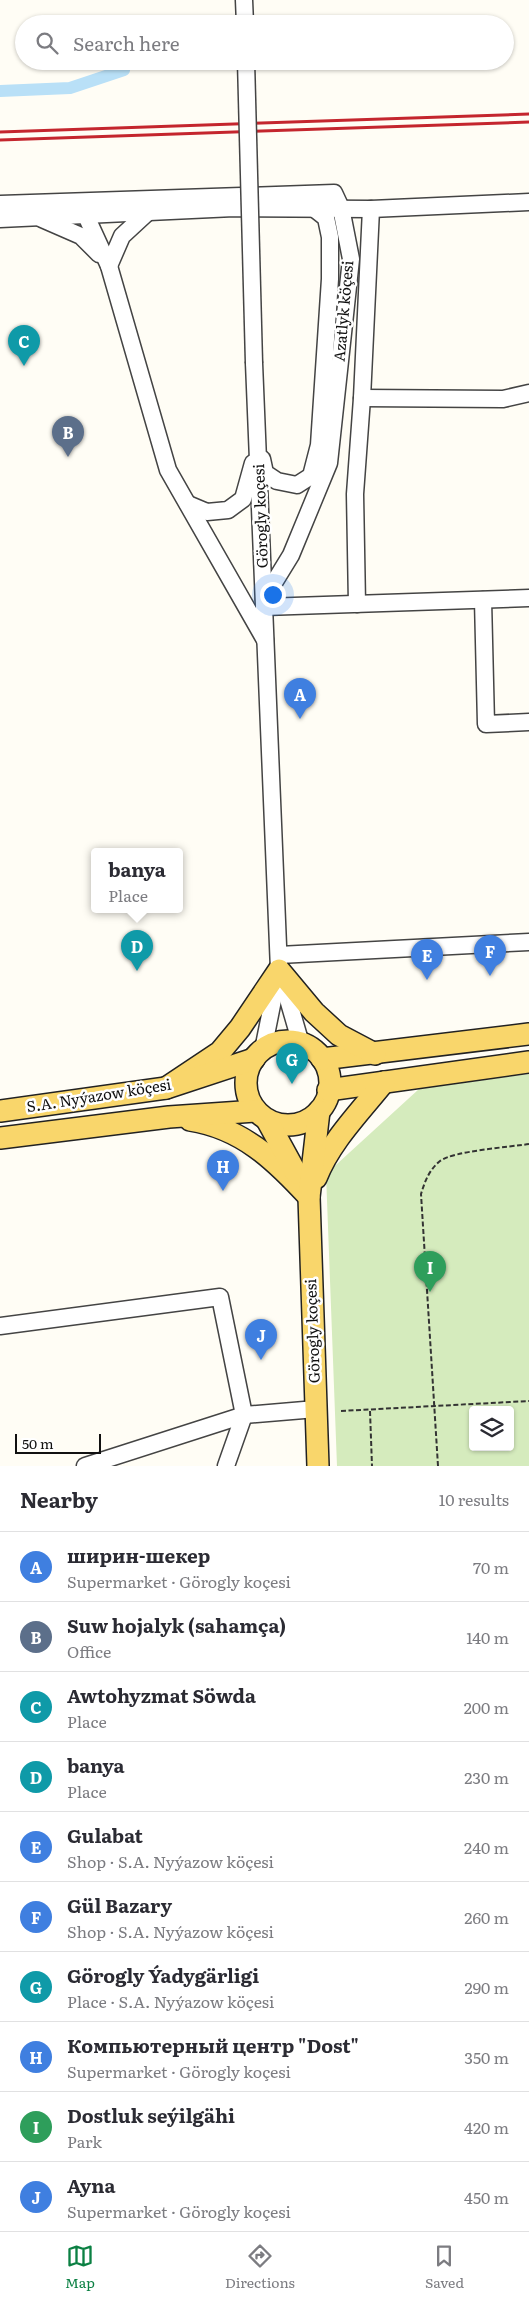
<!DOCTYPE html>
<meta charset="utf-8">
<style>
body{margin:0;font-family:Literata,serif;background:#f2f2f3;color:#2b2b33}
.controls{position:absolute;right:15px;bottom:15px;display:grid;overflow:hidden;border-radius:5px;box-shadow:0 1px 4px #0004}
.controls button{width:45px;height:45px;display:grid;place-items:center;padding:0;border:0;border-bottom:1px solid #e1e1e2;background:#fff;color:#2b2b33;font:25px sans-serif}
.scale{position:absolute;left:15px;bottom:12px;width:86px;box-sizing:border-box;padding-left:5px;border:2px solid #111;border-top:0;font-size:14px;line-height:18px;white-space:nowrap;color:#111;-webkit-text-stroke:4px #fff;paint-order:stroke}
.you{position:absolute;left:272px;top:594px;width:18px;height:18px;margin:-12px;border:4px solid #fff;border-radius:50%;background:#1a73e8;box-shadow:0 0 0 8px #1a73e833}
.badge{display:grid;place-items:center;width:32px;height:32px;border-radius:50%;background:#0b8043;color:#fff;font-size:16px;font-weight:700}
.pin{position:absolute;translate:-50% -41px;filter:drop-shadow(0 1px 2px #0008)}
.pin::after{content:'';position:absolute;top:26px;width:18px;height:15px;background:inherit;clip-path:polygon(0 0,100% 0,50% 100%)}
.popup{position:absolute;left:91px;top:848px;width:92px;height:65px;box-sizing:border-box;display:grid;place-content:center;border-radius:5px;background:#fff;filter:drop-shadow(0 1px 4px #0005);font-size:16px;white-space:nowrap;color:#7c7c81}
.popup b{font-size:19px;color:#2b2b33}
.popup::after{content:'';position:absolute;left:50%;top:100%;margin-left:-10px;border:10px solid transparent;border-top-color:#fff}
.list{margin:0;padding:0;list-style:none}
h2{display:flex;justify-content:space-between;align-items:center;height:65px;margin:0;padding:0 20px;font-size:21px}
h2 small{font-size:16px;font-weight:400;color:#7c7c81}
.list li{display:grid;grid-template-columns:32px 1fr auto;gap:15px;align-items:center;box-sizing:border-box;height:70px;padding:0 20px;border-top:1px solid #e1e1e2}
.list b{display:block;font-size:19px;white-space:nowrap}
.list p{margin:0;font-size:16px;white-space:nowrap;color:#7c7c81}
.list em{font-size:16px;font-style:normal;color:#7c7c81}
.icon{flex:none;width:28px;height:28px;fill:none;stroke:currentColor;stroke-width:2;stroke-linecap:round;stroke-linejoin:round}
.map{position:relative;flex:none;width:529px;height:1466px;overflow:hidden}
.search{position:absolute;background:#fff;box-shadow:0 1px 4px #0004;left:15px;right:15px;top:15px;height:55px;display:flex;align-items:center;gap:12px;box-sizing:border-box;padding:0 18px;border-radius:28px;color:#7c7c81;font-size:19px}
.sheet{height:765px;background:#fff}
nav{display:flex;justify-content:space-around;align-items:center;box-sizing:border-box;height:70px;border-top:1px solid #e1e1e2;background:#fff;font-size:14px;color:#7c7c81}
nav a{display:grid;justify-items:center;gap:2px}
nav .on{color:#0b8043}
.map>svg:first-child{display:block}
</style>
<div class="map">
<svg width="529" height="1466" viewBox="0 0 529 1466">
<rect width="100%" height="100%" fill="#fffdf5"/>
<path fill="#d5ebbd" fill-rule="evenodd" d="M529,1074V1466H337L326,1174L419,1089ZM473,1410H510V1447H473Z"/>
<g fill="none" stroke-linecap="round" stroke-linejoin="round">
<path stroke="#b9e0f7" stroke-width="12" d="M0,91L70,88L124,70"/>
<g stroke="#444" stroke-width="19">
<g id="minor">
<path d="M244,0L245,24"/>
<path d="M0,204L334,193L341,208L351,259L329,463L291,555L264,599"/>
<path d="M82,207L109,266L168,470L265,640"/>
<path d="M0,219L234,208L371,209L529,202"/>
<path d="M42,219L81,236L99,254"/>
<path d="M109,266L122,236L148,212"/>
<path d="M254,363L279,970L263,1050"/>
<path d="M362,398L503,399L529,393"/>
<path d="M262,459L265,473L277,481L297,485L311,476L319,445L330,279V237L326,218L312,207"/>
<path d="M188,504L207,512L228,510L243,499L253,463"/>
<path d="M483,600L486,724L529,722"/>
<path d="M357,604L355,494L362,398L371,209"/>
<path d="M264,607L529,598"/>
<path d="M279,955L529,942"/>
<path d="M281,975L301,1044"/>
<path d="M0,1326L220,1297L244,1415L226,1466"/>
<path d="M85,1466L244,1415L316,1409"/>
</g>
</g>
<g stroke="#222" stroke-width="24">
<g id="major">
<circle cx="288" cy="1083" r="42"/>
<path d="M322,1059L529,1034"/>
<path d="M166,1088L220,1052L240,1028L279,970L314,1012L339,1035L375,1054"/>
<path d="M328,1090L529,1062"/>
<path d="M0,1111L166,1088L254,1059"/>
<path d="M190,1120C242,1128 275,1160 309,1197"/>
<path d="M267,1120L296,1173"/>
<path d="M0,1138L169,1117L256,1111"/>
<path d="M316,1178C330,1142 360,1112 384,1082"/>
<path d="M318,1466L309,1197L319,1111"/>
</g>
</g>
<g stroke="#333" stroke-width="2" stroke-dasharray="5 2.5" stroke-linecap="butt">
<path d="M341,1411L529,1401"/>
<path d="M370,1411L372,1466"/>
<path d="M438,1466L421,1194C425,1181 429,1170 440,1161C453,1151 510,1147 529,1144"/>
</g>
<use href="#minor" stroke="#fff" stroke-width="16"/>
<use href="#major" stroke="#f9d66b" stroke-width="21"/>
<g stroke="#c4262e" stroke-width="3">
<path d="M0,132L529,114"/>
<path d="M0,140L529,122"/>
</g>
<g stroke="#444" stroke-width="19" stroke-linecap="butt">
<path id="minor-bridge" d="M246,61L254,363"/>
</g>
<use href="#minor-bridge" stroke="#fff" stroke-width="16"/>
</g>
<g text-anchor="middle" stroke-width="5" stroke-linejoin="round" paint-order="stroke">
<g font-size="15" fill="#111" stroke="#fff">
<text transform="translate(344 311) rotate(-85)" y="5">Azatlyk köçesi</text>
<text transform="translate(261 516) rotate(-92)" y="5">Görogly koçesi</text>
<text transform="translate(99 1096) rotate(-9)" y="5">S.A. Nyýazow köçesi</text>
<text transform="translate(313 1331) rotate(-92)" y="5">Görogly koçesi</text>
</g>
</g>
</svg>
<div class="controls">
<button><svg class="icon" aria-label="layers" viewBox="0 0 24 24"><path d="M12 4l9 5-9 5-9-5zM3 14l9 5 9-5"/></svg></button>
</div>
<div class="scale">50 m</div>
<div class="you"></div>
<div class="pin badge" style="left:300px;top:719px;background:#3f7fe0">A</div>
<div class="pin badge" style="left:68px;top:457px;background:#5c6f8a">B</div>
<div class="pin badge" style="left:24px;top:366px;background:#0f9aa8">C</div>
<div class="pin badge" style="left:137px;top:971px;background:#0f9aa8">D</div>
<div class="popup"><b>banya</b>Place</div>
<div class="pin badge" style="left:427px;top:980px;background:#3f7fe0">E</div>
<div class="pin badge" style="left:490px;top:976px;background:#3f7fe0">F</div>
<div class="pin badge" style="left:292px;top:1084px;background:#0f9aa8">G</div>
<div class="pin badge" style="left:223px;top:1191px;background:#3f7fe0">H</div>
<div class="pin badge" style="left:430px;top:1292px;background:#2e9e5b">I</div>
<div class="pin badge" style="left:261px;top:1360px;background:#3f7fe0">J</div>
<div class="search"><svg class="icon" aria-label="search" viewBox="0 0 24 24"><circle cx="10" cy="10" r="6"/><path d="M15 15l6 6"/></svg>Search here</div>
</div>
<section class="sheet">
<h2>Nearby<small>10 results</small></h2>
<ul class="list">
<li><span class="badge" style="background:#3f7fe0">A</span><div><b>ширин-шекер</b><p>Supermarket · Görogly koçesi</p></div><em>70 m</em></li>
<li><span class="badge" style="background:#5c6f8a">B</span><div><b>Suw hojalyk (sahamça)</b><p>Office</p></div><em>140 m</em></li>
<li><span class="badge" style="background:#0f9aa8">C</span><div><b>Awtohyzmat Söwda</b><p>Place</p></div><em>200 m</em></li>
<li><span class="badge" style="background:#0f9aa8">D</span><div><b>banya</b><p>Place</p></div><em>230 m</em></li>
<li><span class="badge" style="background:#3f7fe0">E</span><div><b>Gulabat</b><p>Shop · S.A. Nyýazow köçesi</p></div><em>240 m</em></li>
<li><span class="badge" style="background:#3f7fe0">F</span><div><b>Gül Bazary</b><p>Shop · S.A. Nyýazow köçesi</p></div><em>260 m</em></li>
<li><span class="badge" style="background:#0f9aa8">G</span><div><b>Görogly Ýadygärligi</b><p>Place · S.A. Nyýazow köçesi</p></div><em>290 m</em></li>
<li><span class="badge" style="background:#3f7fe0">H</span><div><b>Компьютерный центр &quot;Dost&quot;</b><p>Supermarket · Görogly koçesi</p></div><em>350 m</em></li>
<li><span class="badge" style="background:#2e9e5b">I</span><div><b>Dostluk seýilgähi</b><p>Park</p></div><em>420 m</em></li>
<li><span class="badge" style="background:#3f7fe0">J</span><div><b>Ayna</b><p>Supermarket · Görogly koçesi</p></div><em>450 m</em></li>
</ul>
</section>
<nav>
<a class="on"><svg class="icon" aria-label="map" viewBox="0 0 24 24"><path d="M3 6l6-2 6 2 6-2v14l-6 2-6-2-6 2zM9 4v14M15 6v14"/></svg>Map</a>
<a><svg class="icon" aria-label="directions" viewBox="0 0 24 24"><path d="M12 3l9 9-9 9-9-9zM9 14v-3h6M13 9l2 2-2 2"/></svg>Directions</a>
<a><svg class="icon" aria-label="saved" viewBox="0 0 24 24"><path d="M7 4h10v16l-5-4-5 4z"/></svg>Saved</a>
</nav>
